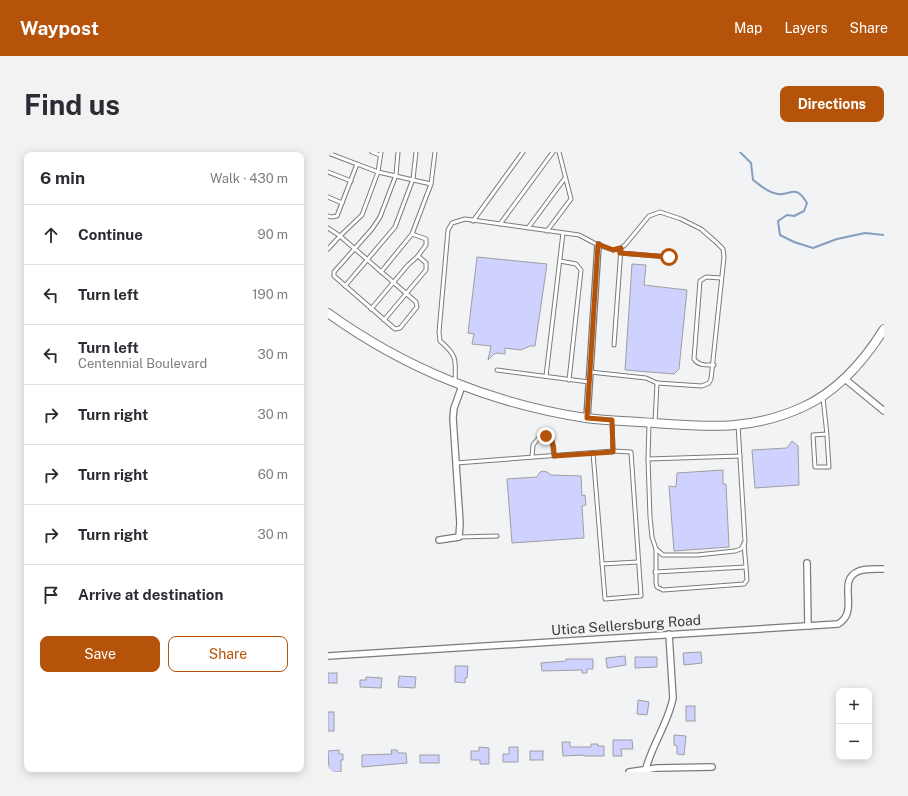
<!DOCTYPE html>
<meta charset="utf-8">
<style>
body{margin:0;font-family:"Public Sans",sans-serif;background:#f2f2f3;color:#2b2b33}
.controls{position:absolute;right:12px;bottom:12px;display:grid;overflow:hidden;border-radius:8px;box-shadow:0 2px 10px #0003}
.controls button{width:36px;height:36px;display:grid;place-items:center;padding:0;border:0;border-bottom:1px solid #e1e1e2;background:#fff;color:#2b2b33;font:20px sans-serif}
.stop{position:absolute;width:12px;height:12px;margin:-9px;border:3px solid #b45309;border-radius:50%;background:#fff}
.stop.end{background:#b45309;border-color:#fff;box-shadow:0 1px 4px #0008}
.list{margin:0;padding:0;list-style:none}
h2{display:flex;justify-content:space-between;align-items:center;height:52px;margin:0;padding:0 16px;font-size:17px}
h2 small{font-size:13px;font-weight:400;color:#7c7c81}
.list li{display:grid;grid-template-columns:26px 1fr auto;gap:12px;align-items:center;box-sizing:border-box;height:60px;padding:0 16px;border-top:1px solid #e1e1e2}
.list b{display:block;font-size:15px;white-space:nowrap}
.list p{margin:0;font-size:13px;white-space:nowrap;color:#7c7c81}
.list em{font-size:13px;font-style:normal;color:#7c7c81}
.actions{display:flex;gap:8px;padding:12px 16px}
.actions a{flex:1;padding:9px 0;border:1px solid #b45309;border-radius:8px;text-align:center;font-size:14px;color:#b45309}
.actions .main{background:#b45309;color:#fff}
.icon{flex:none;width:22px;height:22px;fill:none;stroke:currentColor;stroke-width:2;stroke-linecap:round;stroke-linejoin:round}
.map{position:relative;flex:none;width:556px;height:620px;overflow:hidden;border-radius:8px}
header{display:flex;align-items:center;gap:24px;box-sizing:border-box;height:56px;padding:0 20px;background:#b45309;color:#fff}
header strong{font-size:19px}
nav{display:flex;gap:22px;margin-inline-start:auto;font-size:14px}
.intro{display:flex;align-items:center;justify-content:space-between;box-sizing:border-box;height:96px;padding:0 24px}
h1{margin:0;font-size:28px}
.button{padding:10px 18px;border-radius:8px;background:#b45309;color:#fff;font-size:14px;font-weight:700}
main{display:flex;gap:24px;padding:0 24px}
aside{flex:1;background:#fff;border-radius:8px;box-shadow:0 2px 10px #0003}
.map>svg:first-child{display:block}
</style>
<header>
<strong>Waypost</strong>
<nav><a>Map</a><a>Layers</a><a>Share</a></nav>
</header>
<div class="intro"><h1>Find us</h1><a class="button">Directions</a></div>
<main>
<aside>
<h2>6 min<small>Walk · 430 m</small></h2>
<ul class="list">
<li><svg class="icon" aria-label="ahead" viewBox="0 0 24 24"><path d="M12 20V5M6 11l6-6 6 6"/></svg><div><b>Continue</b></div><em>90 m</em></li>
<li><svg class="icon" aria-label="left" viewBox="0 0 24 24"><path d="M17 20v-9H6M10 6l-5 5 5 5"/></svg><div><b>Turn left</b></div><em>190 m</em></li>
<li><svg class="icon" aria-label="left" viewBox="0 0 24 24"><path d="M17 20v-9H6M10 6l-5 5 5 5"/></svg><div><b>Turn left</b><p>Centennial Boulevard</p></div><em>30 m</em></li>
<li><svg class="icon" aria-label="right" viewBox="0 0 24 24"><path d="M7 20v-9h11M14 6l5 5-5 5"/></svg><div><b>Turn right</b></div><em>30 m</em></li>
<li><svg class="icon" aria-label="right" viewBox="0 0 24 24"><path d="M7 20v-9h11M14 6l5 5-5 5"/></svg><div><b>Turn right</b></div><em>60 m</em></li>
<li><svg class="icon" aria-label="right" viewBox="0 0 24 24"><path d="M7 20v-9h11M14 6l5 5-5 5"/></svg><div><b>Turn right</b></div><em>30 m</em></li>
<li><svg class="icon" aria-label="arrive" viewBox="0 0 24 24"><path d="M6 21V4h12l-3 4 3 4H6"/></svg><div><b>Arrive at destination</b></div></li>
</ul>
<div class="actions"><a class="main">Save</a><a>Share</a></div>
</aside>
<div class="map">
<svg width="556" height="620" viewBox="0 0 556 620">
<rect width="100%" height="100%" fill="#f2f3f4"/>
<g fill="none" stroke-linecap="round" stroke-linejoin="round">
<path stroke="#859ebf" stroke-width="2" d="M412,0L423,11L425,28C432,33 440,41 450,42C463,44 467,31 479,51L476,59L466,64L459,63L450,69L452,83L466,90L485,96L509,87L537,81L556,83"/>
</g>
<g fill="#cfd1fe" stroke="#9f9fa0">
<path d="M149,105L219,112L207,194H202L193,198L177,196V202L170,201L166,202L160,208L163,194L144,192L146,182L140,181Z"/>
<path d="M304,112L318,113L316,133L359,138L351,217L346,222L297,218Z"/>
<path d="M464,289L470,294L471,333L427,336L424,298L459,296Z"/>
<path d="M395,318V332H398L401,395L346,399L341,334L348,335L349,321Z"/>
<path d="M215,319L219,320L223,323L253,324L254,344L257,343L258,353L254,354L256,386L184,391L179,327L209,325L212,320Z"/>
<path d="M373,500L374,511L356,513L355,501Z"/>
<path d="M297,504L298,513L279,516L278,506Z"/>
<path d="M307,505H329V515L307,516Z"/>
<path d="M238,507H265V517H259V521H254V518L214,519L213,511L238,509Z"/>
<path d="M127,514H140L139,526H137V531L127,530Z"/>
<rect x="0" y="521" width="9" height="10"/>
<path d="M71,524L88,525L87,536L70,535Z"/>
<path d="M38,525L54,526L53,536L32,535V528H38Z"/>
<path d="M310,548L321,550L319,563L309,562Z"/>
<rect x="358" y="554" width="9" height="15"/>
<rect x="0" y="560" width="6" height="19"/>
<path d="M346,583L358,584L356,603L349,602V594L346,593Z"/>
<path d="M285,588H304L305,597H293L294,604H285Z"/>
<path d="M234,590H242V595H263V592H270V594H276V604H256V603L235,604Z"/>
<path d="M151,595L161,596V612H152V608H143V599H151Z"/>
<path d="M181,595H190V610H175V602H181Z"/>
<path d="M11,598V602H15V608H13V620H1L0,599Z"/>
<path d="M63,598H69L70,601H78L79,611L34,615V603L64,602Z"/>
<rect x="202" y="599" width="13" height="9"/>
<rect x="92" y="603" width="19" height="8"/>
</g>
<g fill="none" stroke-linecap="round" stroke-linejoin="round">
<g stroke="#7b7b7d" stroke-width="5">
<g id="lane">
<path d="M44,0L52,3"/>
<path d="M53,0L50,20L34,63L12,84L88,150L89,155L72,176L67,177L6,124V120L44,77L52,65L68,23L70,0"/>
<path d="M0,1L50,20L103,32"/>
<path d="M0,20L23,29"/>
<path d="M0,45L14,51"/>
<path d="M0,64L3,65L9,64L29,12"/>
<path d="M145,69L195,0"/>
<path d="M172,72L225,0"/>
<path d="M0,76L12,84L0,97"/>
<path d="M200,76L237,26"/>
<path d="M219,79L243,47L231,0"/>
<path d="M292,101L341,105"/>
<path d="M232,109L248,112L253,118L241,228"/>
<path d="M53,120L84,82L103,32L107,0"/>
<path d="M17,134L67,75L85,27L88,0"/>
<path d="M43,157L80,113L90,104"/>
<path d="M56,168L98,118V111L90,104L98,93V87L84,82"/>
<path d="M286,193L293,96"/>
<path d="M386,213C378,213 371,214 366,207L372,129L378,125L393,126"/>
<path d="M169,218L261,230"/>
<path d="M262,220L318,226L329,231"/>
<path d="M218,224L235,81"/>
<path d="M127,229C128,208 129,203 112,189L111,180L120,78L124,71L137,67L251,83L270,93L285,98L293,96L297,93L321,64L332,60L353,67L373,77L388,90L395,97L396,105L383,227L381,231L374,234L329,231L327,271"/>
<path d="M495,246C498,269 500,292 501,315H487L485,283L499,282"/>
<path d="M284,269L285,299"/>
<path d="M321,271L320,307L322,365L324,385L328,397L335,403H369L407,399L413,397L417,390L410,273"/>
<path d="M204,305L205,293L213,283L218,284L224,288L226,304"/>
<path d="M320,307L412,304"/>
<path d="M128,311L285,299L303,300L313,444L277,447L265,301"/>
<path d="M131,385L169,384"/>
<path d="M328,397V431L329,435L335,438L416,432L419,428L416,391"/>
<path d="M274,412L310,410"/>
<path d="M327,420L418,415"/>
</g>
</g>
<g stroke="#7b7b7d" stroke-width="8">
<g id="street">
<path d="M517,227L556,259"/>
<path d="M259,266L270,93"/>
<path d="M111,388L131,385L132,371L125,266L126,256L134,234"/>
<path d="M479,411L480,474"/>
<path d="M0,504L510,472C533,459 507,428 531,419C538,416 548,417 556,417"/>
<path d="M301,620L329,616L384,615"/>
<path d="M317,620C323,594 340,572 345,546L341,482"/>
</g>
</g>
<g stroke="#7b7b7d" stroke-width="10">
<path id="secondary" d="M0,161C76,216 165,252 258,266C281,269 304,269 326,271C382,275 422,279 475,255C510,239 536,209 556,177"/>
</g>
<use href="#lane" stroke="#fff" stroke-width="3"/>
<use href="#street" stroke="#fff" stroke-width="5.5"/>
<use href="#secondary" stroke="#fff" stroke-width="8"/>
</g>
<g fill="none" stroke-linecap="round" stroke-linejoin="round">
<path stroke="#b45309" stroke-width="5" d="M218,284C226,289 226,295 226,304L285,300L284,268L259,266L270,92L285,98L293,96L292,101L341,105"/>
</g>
<g text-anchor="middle" stroke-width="4" stroke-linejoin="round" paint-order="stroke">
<g font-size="14" fill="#393939" stroke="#f2f3f4">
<text transform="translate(298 473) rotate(-4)" y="5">Utica Sellersburg Road</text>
</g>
</g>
</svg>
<div class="controls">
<button>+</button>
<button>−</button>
</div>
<div class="stop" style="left:341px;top:105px"></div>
<div class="stop end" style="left:218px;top:284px"></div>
</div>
</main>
